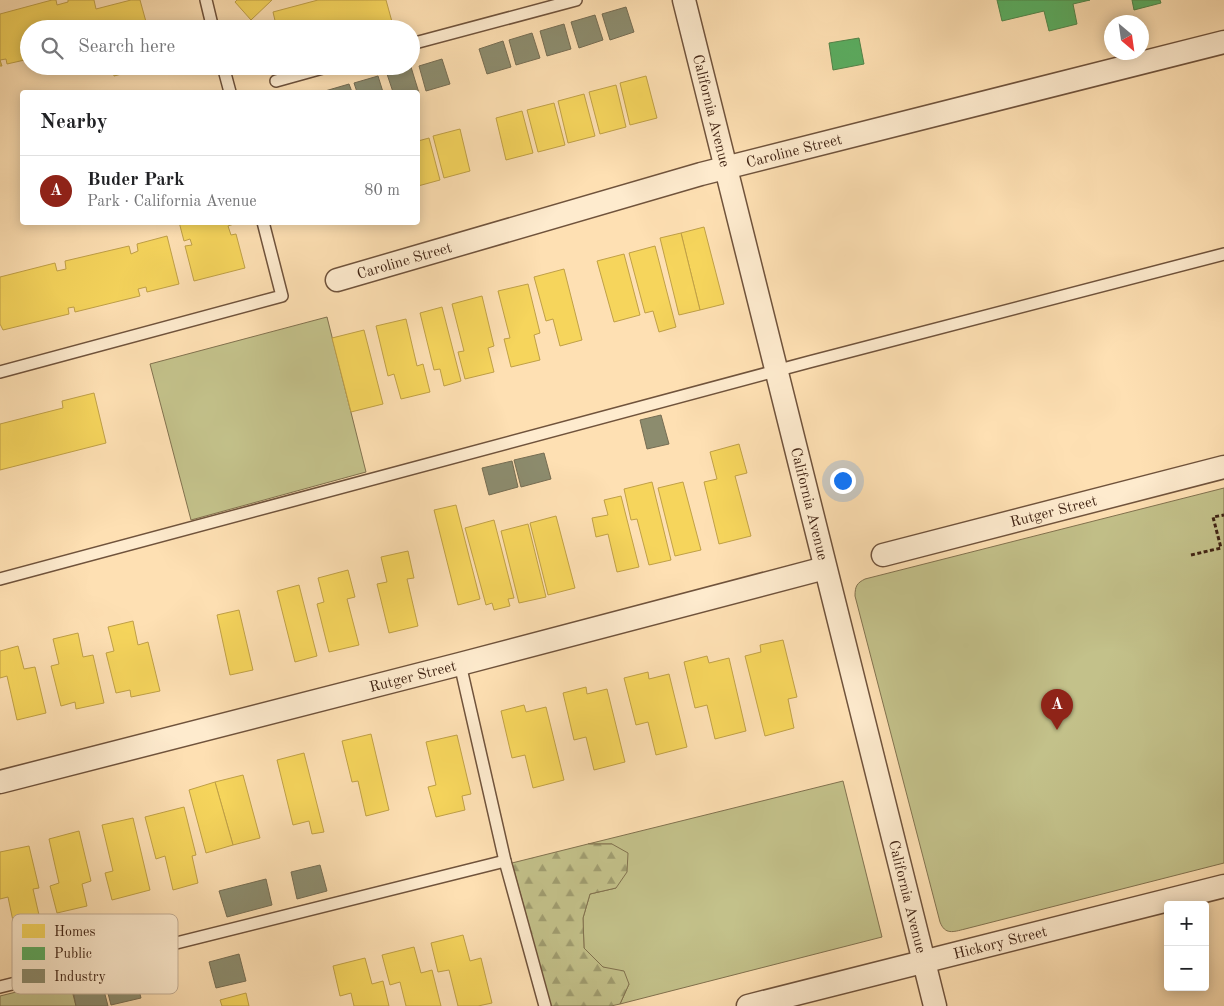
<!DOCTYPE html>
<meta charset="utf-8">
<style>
body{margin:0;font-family:"Old Standard TT",serif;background:#f6f6f6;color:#202124}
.controls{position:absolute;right:15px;bottom:15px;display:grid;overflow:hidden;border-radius:5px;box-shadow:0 2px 12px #0003}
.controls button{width:45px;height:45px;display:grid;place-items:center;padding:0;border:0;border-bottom:1px solid #e0e0e0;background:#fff;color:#202124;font:25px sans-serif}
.compass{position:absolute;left:1104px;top:15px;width:45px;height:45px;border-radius:50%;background:#fff;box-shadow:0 2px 12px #0003;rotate:151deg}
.you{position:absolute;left:842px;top:480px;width:18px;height:18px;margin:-12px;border:4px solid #fff;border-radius:50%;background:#1a73e8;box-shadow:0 0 0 8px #1a73e833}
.badge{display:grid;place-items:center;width:32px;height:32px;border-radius:50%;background:#8f2418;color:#fff;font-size:16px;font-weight:700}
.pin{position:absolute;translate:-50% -41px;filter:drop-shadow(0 1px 2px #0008)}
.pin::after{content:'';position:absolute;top:26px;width:18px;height:15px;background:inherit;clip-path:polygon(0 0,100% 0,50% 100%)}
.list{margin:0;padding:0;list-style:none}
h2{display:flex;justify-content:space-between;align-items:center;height:65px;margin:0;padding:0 20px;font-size:21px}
h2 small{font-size:16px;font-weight:400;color:#757577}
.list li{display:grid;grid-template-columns:32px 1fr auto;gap:15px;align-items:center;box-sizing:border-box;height:70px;padding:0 20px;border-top:1px solid #e0e0e0}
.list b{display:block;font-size:19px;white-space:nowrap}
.list p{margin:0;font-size:16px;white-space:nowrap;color:#757577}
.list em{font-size:16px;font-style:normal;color:#757577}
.icon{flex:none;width:28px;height:28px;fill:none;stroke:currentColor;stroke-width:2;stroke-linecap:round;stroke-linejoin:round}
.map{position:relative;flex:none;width:1224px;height:1006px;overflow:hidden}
.search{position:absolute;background:#fff;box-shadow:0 2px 12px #0003;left:20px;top:20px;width:400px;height:55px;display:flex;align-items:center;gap:12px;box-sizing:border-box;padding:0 18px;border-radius:28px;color:#757577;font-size:19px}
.panel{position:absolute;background:#fff;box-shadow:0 2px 12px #0003;left:20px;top:90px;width:400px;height:135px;border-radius:5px}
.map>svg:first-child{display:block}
</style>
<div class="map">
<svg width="1224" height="1006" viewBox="0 0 1224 1006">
<defs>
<pattern id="forest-firs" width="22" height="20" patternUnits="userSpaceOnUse" patternTransform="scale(1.25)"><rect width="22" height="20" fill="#c3c18a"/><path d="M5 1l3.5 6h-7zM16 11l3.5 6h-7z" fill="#a09d70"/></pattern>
</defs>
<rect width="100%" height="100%" fill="#fee0b3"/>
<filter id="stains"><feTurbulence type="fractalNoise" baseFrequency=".004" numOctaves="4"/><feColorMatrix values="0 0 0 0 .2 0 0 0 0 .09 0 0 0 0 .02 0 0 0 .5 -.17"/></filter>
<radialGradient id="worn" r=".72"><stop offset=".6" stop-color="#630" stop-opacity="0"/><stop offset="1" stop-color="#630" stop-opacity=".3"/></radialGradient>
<g fill="#c3c18a" stroke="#82724f">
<path d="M327,317L366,472L191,520L150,364Z"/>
<path d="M1224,488V863L965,929C953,932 945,935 940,922L855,596C855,586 857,583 865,579Z"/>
<path d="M843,781L882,937L620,1004L629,984L603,967L584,948L583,918L590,894L616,888L612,844H588Z"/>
<path d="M69,979L76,1006H0V996Z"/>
</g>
<path fill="url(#forest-firs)" stroke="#82724f" d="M588,844H612L628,853L627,872L616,888L590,894L583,918L584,948L603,967L624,971L629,984L620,1004L611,1006H551L512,863Z"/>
<g fill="#f6d55c" stroke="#c0a046">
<path d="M52,0H56L57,5L68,2V0H94L96,9L131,0H140L148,29H29V59L7,64L6,59L0,60L2,66H0V14Z"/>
<path d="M237,0H272L251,20L235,2Z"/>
<path d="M318,0H386L394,29H277L273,12Z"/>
<path d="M112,66H152L114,76Z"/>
<path d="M646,76L657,118L630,125L620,83Z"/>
<path d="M616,85L626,127L600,134L589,92Z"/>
<path d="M584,94L595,136L568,143L558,101Z"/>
<path d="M554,103L565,145L538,152L527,110Z"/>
<path d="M522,111L533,153L506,160L496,118Z"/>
<path d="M460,129L470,171L444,178L433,136Z"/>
<path d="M429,138L440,180L418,186V141Z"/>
<path d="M179,222H234V224L228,226L231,235L236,234L245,268L194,281L185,246L192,245L190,239L184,241Z"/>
<path d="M704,227L724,304L700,310L681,233Z"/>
<path d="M681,233L700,310L679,315L660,238Z"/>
<path d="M167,236L179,284L147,292L146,287L138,289L140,296L75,312L74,307L68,308L69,314L3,330L0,324V277L55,263L57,271L66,269L65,261L129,246L131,254L138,251L137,244Z"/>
<path d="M655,246L676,327L659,332L653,311L645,313L629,253Z"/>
<path d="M624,254L640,315L614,322L597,261Z"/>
<path d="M564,269L582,340L560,346L553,319L546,321L534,277Z"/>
<path d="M528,284L540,333L534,335L540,360L511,367L504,339L510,338L498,291Z"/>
<path d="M482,296L494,346L488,348L494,372L465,379L458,352L464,351L452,304Z"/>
<path d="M442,307L461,381L444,386L440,369L434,370L420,313Z"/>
<path d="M406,319L417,366L423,364L430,392L401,399L394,374L388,376L376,326Z"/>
<path d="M364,330L383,404L351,412L332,338Z"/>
<path d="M94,393L106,443L0,470V424L63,408L62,401Z"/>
<path d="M739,444L747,473L735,476L751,536L719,544L704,482L717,479L710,452Z"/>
<path d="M652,482L671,560L649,565L637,519L631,520L624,489Z"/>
<path d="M683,482L701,550L675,556L658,488Z"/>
<path d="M621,496L639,567L617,572L608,534L596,537L592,518L608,515L604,500Z"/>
<path d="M456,505L480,599L458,605L434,510Z"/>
<path d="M556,516L575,588L548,595L530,523Z"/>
<path d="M494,520L514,598L508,599L510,606L494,610L492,603L486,605L465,528Z"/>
<path d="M528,524L546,597L519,603L501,531Z"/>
<path d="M408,551L414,578L407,579L418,626L389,633L377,584L387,582L381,557Z"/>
<path d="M348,570L355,597L347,599L359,645L329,652L317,604L324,602L318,578Z"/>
<path d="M299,585L317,656L295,662L277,591Z"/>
<path d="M239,610L253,670L230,675L217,615Z"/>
<path d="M133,621L138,645L148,642L160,691L131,697L130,690L116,693L106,653L114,651L108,627Z"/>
<path d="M78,633L83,657L93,655L104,703L76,709L75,702L61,706L51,666L59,664L53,639Z"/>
<path d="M783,640L797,697L788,699L794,728L765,736L745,656L761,652L760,645Z"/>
<path d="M18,646L24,669L35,667L46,713L17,720L7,676L0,678V651Z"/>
<path d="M707,656L709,663L729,658L746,731L715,739L707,705L695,708L684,662Z"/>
<path d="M648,672L649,679L669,674L687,747L656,755L648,722L636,725L624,678Z"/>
<path d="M586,687L587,694L607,689L625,762L594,770L586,737L574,740L563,693Z"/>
<path d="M524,705L526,712L546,707L564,780L533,788L525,755L512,758L501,711Z"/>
<path d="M371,734L389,810L366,816L358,781L352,782L342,741Z"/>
<path d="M457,735L471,794L462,796L465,810L436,817L428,787L436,785L426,742Z"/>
<path d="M304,753L324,832L312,834L309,821L293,825L277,760Z"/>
<path d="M243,775L260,838L233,845L215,782Z"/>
<path d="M215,782L233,845L206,853L189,790Z"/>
<path d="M184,807L196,855L192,856L198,883L173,890L165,856L156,859L145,817Z"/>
<path d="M133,818L150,890L112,900L105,873L113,871L102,825Z"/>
<path d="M79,831L91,881L82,884L87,906L57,913L50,886L59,883L49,839Z"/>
<path d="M29,846L39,888L33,889L39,915L13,921L8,897L0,899V852Z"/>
<path d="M463,935L470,961L481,958L492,1003L478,1006H458L449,970L438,972L431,943Z"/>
<path d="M414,947L421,973L432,970L441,1006H406L400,982L390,985L382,955Z"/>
<path d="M365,958L372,984L383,981L389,1006H354L351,993L340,996L333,966Z"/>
<path d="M246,993L249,1006H222L220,1000Z"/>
</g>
<g fill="#5aae61" stroke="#52854a">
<path d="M997,0H1090L1073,4L1077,24L1049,31L1044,11L1002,21Z"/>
<path d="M1132,0H1160L1161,3L1134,10Z"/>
<path d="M859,38L864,64L833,70L829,43Z"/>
</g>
<g fill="#8c8c6e" stroke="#766d53">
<path d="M626,7L634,32L610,40L602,14Z"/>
<path d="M595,15L603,40L579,48L571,22Z"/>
<path d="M564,24L571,49L547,56L540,31Z"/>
<path d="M532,33L540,58L516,65L509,40Z"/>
<path d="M503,41L511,67L487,74L479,49Z"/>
<path d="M442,59L450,84L426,91L419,66Z"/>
<path d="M411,67L419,93L393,92L387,74Z"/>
<path d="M378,76L383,92H357L354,83Z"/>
<path d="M349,84L352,92H326L325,91Z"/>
<path d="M661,415L669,444L647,449L640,420Z"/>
<path d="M544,453L551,479L521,487L514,460Z"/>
<path d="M512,461L518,487L489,495L482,468Z"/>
<path d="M320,865L327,891L297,899L291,872Z"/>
<path d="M266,879L272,905L227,917L219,891Z"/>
<path d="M239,954L246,981L216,988L209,962Z"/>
<path d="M134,971L141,998L111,1005L104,978Z"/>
<path d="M101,979L108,1006H76L72,986Z"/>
</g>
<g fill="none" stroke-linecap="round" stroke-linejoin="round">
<g stroke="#70533c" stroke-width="14">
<g id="lane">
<path d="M206,0L213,29"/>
<path d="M411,44L576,0"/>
<path d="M223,66L230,92"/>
<path d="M276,81L330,66"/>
<path d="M0,372L282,296L263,222"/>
<path d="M0,579L809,362L1224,254"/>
<path d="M460,664L505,861L545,1006"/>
<path d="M0,987L505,861"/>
</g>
</g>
<g stroke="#70533c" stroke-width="25">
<g id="street">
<path id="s1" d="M684,0L935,1006"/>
<path id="s2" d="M337,280L701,174L1224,42"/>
<path id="s3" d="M883,555L1224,467"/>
<path id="s4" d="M0,782L460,664L825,568"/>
<path id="s5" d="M748,1006L1224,886"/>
</g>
</g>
<path stroke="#412414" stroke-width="3" stroke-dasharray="4 2.5" stroke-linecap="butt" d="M1191,555L1221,548L1213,517L1224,515"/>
<use href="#lane" stroke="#feebce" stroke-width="11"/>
<use href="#street" stroke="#feebce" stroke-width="22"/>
</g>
<g text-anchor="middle" stroke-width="5" stroke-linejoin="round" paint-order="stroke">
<g font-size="15" fill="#412414" stroke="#feebce">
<text dy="5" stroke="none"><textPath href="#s1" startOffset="114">California Avenue</textPath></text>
<text dy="5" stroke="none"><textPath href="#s2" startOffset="475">Caroline Street</textPath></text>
<text dy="5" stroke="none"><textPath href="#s2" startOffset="70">Caroline Street</textPath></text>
<text dy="5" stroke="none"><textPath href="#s1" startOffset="519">California Avenue</textPath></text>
<text dy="5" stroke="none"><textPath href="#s3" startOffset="176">Rutger Street</textPath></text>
<text dy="5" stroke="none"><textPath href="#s4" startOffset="426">Rutger Street</textPath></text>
<text dy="5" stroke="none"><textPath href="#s1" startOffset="924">California Avenue</textPath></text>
<text dy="5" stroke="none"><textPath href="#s5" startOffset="260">Hickory Street</textPath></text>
</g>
</g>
<rect x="12" y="914" width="166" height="80" rx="8" fill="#feebce" stroke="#c5af96" stroke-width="1"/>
<rect x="22" y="924" width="23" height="14" fill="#f6d55c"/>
<rect x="22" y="947" width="23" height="13" fill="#5aae61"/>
<rect x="22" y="969" width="23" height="14" fill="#8c8c6e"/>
<g font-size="14" fill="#412414">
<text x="54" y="936">Homes</text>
<text x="54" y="958">Public</text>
<text x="54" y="981">Industry</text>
</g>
<rect width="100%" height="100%" filter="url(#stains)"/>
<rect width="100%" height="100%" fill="url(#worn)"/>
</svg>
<div class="controls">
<button>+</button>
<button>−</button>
</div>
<svg class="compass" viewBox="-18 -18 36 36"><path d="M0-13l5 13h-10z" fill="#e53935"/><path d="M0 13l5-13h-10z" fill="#757577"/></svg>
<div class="you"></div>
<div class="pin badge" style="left:1057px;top:730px">A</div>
<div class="search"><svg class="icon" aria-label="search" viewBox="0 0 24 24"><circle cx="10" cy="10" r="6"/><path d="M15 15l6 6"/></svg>Search here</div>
<section class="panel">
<h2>Nearby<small></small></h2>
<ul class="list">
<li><span class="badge">A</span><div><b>Buder Park</b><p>Park · California Avenue</p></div><em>80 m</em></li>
</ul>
</section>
</div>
